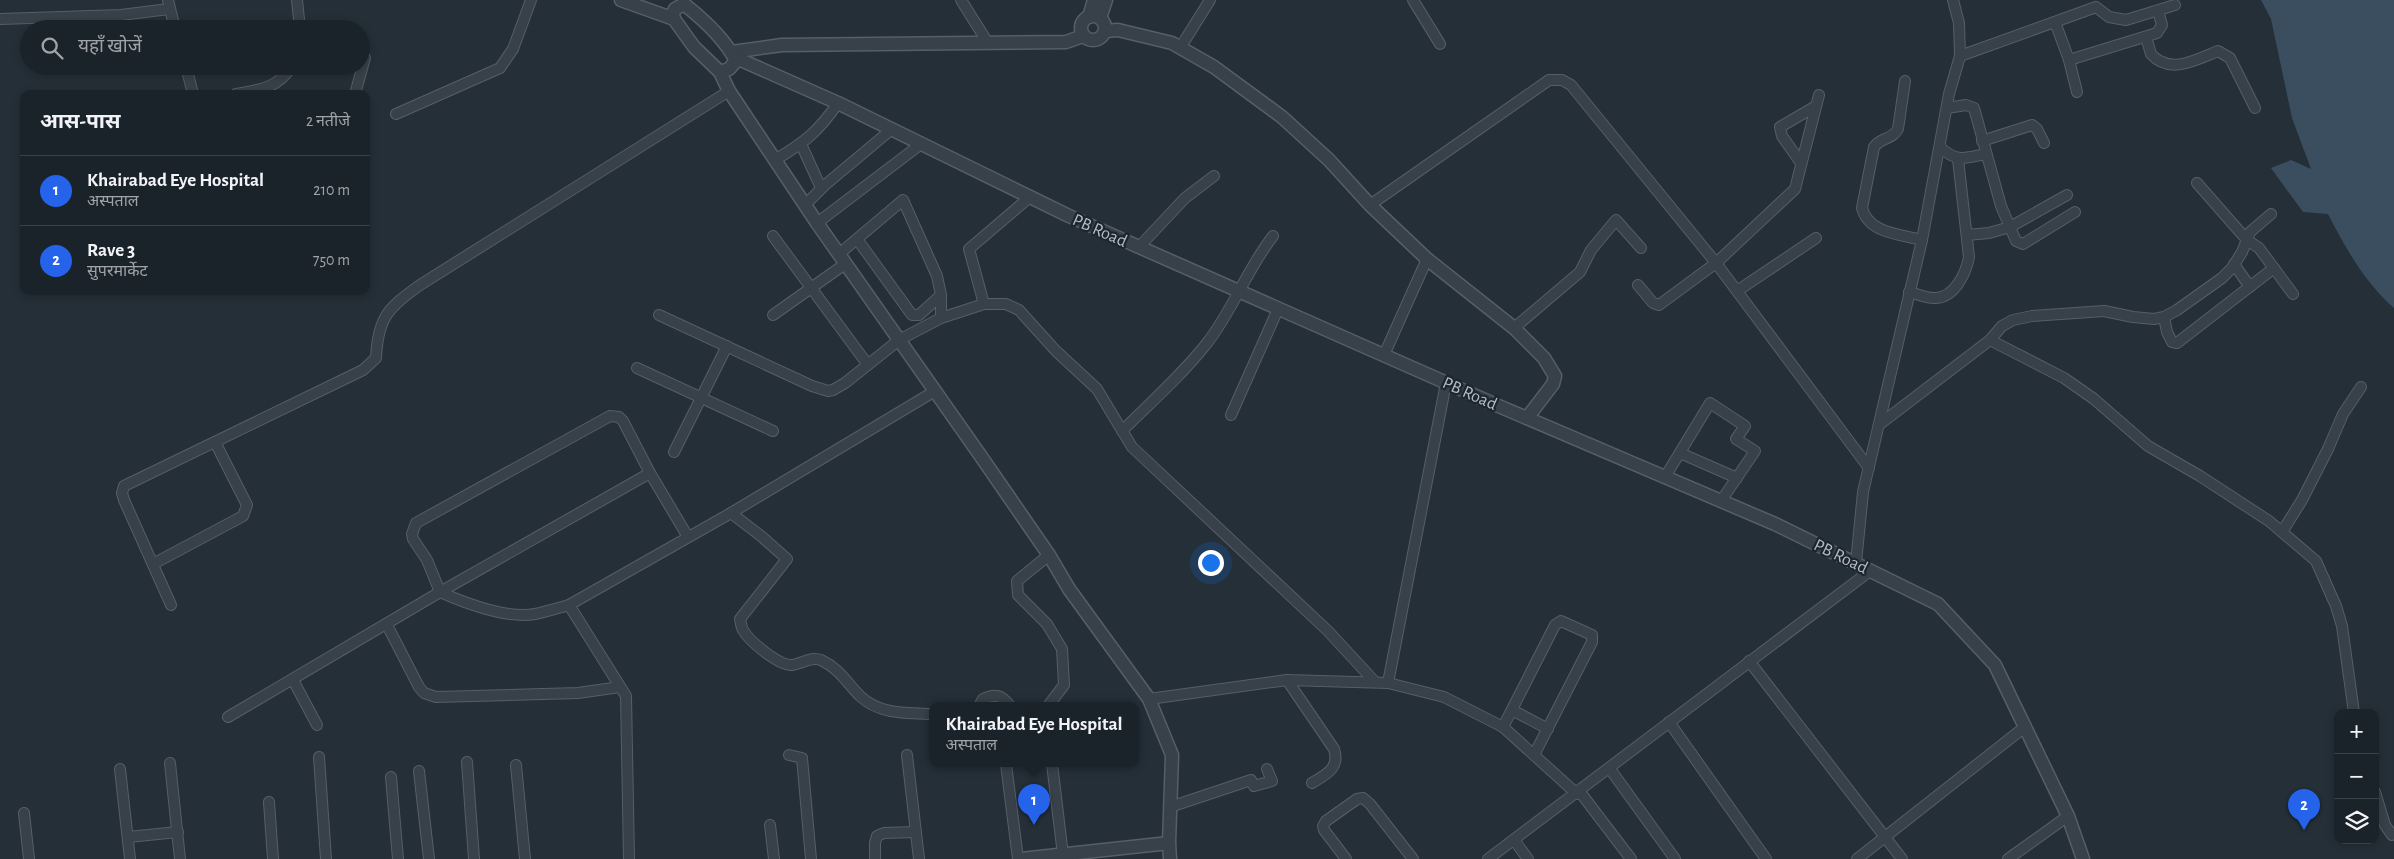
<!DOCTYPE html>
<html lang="hi">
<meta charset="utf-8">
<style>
body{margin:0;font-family:"Alegreya Sans","Noto Sans Devanagari",sans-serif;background:#282f36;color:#f1f3f6}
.controls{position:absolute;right:15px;bottom:15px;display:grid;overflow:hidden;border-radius:10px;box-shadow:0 2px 8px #0003}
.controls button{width:45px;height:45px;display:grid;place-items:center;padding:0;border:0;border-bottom:1px solid #394047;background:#1b232a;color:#f1f3f6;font:25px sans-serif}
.you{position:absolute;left:1210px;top:562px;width:18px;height:18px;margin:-12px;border:4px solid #fff;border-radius:50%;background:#1a73e8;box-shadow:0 0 0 8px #1a73e833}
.badge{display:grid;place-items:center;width:32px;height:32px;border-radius:50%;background:#2563eb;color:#fff;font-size:16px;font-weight:700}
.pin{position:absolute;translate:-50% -41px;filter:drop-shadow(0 1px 2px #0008)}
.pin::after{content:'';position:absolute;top:26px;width:18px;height:15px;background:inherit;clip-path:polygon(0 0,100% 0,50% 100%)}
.popup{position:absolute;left:929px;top:702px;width:210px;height:65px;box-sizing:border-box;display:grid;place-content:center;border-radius:10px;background:#1b232a;filter:drop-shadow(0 1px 4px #0005);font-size:16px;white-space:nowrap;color:#a0a4a8}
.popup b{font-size:19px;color:#f1f3f6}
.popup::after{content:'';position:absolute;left:50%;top:100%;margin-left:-10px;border:10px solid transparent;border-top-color:#1b232a}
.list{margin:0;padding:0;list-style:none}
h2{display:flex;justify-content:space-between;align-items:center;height:65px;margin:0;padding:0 20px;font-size:21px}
h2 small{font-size:16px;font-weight:400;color:#a0a4a8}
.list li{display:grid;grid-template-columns:32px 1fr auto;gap:15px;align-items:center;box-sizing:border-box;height:70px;padding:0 20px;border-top:1px solid #394047}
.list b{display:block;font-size:19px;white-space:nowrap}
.list p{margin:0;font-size:16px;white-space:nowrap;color:#a0a4a8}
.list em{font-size:16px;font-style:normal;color:#a0a4a8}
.icon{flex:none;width:28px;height:28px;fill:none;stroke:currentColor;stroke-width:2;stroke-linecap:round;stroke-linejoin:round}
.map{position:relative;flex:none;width:2394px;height:859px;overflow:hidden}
.search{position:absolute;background:#1b232a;box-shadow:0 2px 8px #0003;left:20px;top:20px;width:350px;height:55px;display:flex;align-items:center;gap:12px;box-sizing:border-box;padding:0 18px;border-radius:28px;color:#a0a4a8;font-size:19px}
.panel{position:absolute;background:#1b232a;box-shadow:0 2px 8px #0003;left:20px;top:90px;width:350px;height:205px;border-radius:10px}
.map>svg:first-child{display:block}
</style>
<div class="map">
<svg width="2394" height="859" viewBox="0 0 2394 859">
<rect width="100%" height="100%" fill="#242f38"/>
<path fill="#3b4e60" d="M2261,0H2394V308C2365,283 2345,247 2328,214L2303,212L2271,168L2291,160L2311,169L2292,118L2271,19Z"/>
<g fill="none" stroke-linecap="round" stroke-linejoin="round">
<g stroke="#565e67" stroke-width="12">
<g id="minor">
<path d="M168,0L175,29"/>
<path d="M297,0L300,29"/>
<path d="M961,0L988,43"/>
<path d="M1413,0L1440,44"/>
<path d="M0,19L121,15L169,9"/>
<path d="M2055,22L2069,60L2077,92"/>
<path d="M2146,37L2151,54C2170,75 2196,60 2218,51L2230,58L2255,108"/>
<path d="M1180,48L1210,0"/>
<path d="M1960,56L2096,7L2109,17L2126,20L2175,5"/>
<path d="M2069,60L2157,33L2162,25L2158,11"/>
<path d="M186,66L193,94"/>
<path d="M1905,81L1898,129C1892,140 1881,137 1874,147L1862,208C1869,234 1900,234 1922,240"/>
<path d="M236,94C260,90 278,88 292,66"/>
<path d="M355,94L365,58"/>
<path d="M1947,108L1966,105L1974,108L2001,206L2016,241L2023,244L2075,212"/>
<path d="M396,114L500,68L513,49L531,0"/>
<path d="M1982,141L2032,125L2037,129L2044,143"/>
<path d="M801,144L821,188"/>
<path d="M1940,147C1957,163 1965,158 1986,154"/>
<path d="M775,160C805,142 818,132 838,103"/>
<path d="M1801,163L1782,136L1780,127L1816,106"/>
<path d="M2197,183L2247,240L2259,248L2293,294"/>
<path d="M805,205L825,185L892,129"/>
<path d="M1370,205L1549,80H1562L1571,85L1716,263L1795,189L1819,95"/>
<path d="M817,223L921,144"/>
<path d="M1967,235L1989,233L2010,227L2067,195"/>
<path d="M773,236L868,365"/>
<path d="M857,239L912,315H919L941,295"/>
<path d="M1139,247L1185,198L1214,176"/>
<path d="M839,254L903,200L937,276L941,295V318"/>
<path d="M2234,264L2250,287"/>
<path d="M1638,285L1653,303L1659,305L1716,263L1869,468"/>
<path d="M1737,291L1816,238"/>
<path d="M1909,292C1917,294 1928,299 1936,298C1955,297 1966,273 1969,257L1958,159"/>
<path d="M984,304L969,249L1030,197"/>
<path d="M659,315L812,386L828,391L833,390L845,383L899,340L941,318L984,304H1006L1019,310L1056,351L1097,389L1132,447L1328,631L1375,682"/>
<path d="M773,315L845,264"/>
<path d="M2164,317L2167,332L2172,342L2177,343L2274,268"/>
<path d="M1514,328L1580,272L1591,250L1616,220L1641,248"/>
<path d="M1990,340L2002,326L2013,320L2032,316L2104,311L2133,317L2154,319L2164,317L2177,310L2222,278L2232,268L2242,252L2250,232L2271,214"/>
<path d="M1384,355L1427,259"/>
<path d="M637,368L773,431"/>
<path d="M1231,415L1278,309"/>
<path d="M610,416L619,417L623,421L650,473L440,592L427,560L413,539L412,534L416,523Z"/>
<path d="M1880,424L1990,340L2064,378L2094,399L2148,446L2200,476L2269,521L2316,561L2336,606L2342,626L2354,713"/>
<path d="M1122,431C1150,403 1182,375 1207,343C1233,310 1247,269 1273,236"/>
<path d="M674,452L727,346"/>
<path d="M1680,453L1737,478"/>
<path d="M650,473L688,537"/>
<path d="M1665,477L1710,403L1745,426L1736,439L1755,451L1721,501"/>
<path d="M2282,532L2302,500L2328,449L2343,414L2361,387"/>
<path d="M1856,563L1863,492L1922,240L1949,94L1960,56L1959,23L1953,0"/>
<path d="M153,564L243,516L247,505L215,442"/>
<path d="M171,605L124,500L122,493L124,486L363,370L376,358C378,317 388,308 420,285L729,91"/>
<path d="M387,625L419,687L424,693L436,697L578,693L620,687"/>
<path d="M1749,661L1902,859"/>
<path d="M293,680L317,725"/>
<path d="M1287,680L1334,749C1340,768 1327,774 1312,783"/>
<path d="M1388,683L1446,383"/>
<path d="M1149,699L1287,680L1388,683L1444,697L1503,727L1577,794"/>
<path d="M979,706L983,699C995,693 1002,695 1010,706"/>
<path d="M1048,706L1064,685L1062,649L1047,624L1018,595L1017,581L1049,555"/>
<path d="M1512,710L1548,729"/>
<path d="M933,714C908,713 880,715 860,696C846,682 840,669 821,660C811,656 802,664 792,665C779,666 749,641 743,630C741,627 741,623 740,619L787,559L761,536L731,513L935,391"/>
<path d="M228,717L440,592C465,603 507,619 535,614C546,612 558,608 569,605"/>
<path d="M1669,722L1766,859"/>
<path d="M1503,727L1555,625L1561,621L1592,635V642L1534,755"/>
<path d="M789,755L802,758L811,859"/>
<path d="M907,755L919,859"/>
<path d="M319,757L326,859"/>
<path d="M467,762L474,859"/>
<path d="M170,763L180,859"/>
<path d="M1006,764L1018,859"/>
<path d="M1052,764L1063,855"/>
<path d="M516,765L525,859"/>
<path d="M120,769L130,859"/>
<path d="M1610,769L1675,859"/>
<path d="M419,771L429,859"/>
<path d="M391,777L398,859"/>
<path d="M1580,792L1631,859"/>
<path d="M2375,792L2385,825L2392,835"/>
<path d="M269,802L273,859"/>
<path d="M1170,807L1251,780L1254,786L1272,781L1267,769"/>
<path d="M24,813L29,859"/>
<path d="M770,825L774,859"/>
<path d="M128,837L178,832"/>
<path d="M1514,840L1528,859"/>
<path d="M629,859L626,696L569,605L731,513"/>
<path d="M875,859V843L877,836L884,833L916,832"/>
<path d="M1346,859L1324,830L1323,826L1326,821L1357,799L1363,798L1370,804L1413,859"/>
<path d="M1488,859C1616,764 1742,666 1870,571"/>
<path d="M1857,859L2026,726"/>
<path d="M2008,859L2068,816"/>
</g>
</g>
<g stroke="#565e67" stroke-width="15">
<g id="tertiary">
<path d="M621,0L674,19"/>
<circle cx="1093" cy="28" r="12"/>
<path d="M1089,17L1094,0"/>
<path d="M1100,18L1106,0"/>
<path d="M1105,31L1118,30L1172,43L1214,67L1282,117L1329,160L1370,205L1427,259L1514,328L1544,358L1555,376L1553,384L1527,418"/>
<path d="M732,52L782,45L1066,42L1083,36"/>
<path d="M734,57L838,103L1069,216L1501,407L1775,524L1938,604L1995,665L2068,816L2083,859"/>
<path d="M720,72L729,69L736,61C725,39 703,19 684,4L675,9L673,13L674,19L694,47L720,72L729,91L817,223L980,455L1049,555L1069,589L1149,699L1172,755L1169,843L1170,859"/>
<path d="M1021,859L1169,843"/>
</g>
</g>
<use href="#minor" stroke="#384049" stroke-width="10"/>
<use href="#tertiary" stroke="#384049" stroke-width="12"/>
</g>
<g text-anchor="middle" stroke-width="4.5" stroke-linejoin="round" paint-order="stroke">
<g font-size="18" fill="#b3bbc5" stroke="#1d252e">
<text transform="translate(1100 230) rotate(24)" y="6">PB Road</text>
<text transform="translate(1470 393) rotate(24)" y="6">PB Road</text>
<text transform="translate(1841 556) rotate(26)" y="6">PB Road</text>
</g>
</g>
</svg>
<div class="controls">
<button>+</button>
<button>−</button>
<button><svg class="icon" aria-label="layers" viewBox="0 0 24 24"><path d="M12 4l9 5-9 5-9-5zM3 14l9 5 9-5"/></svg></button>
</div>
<div class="you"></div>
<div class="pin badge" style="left:1034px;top:825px">1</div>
<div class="popup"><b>Khairabad Eye Hospital</b>अस्पताल</div>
<div class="pin badge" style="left:2304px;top:830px">2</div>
<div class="search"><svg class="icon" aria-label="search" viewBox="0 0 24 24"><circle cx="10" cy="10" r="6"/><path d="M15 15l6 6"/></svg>यहाँ खोजें</div>
<section class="panel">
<h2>आस-पास<small>2 नतीजे</small></h2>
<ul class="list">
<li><span class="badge">1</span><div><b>Khairabad Eye Hospital</b><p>अस्पताल</p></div><em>210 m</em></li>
<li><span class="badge">2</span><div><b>Rave 3</b><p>सुपरमार्केट</p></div><em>750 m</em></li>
</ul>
</section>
</div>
